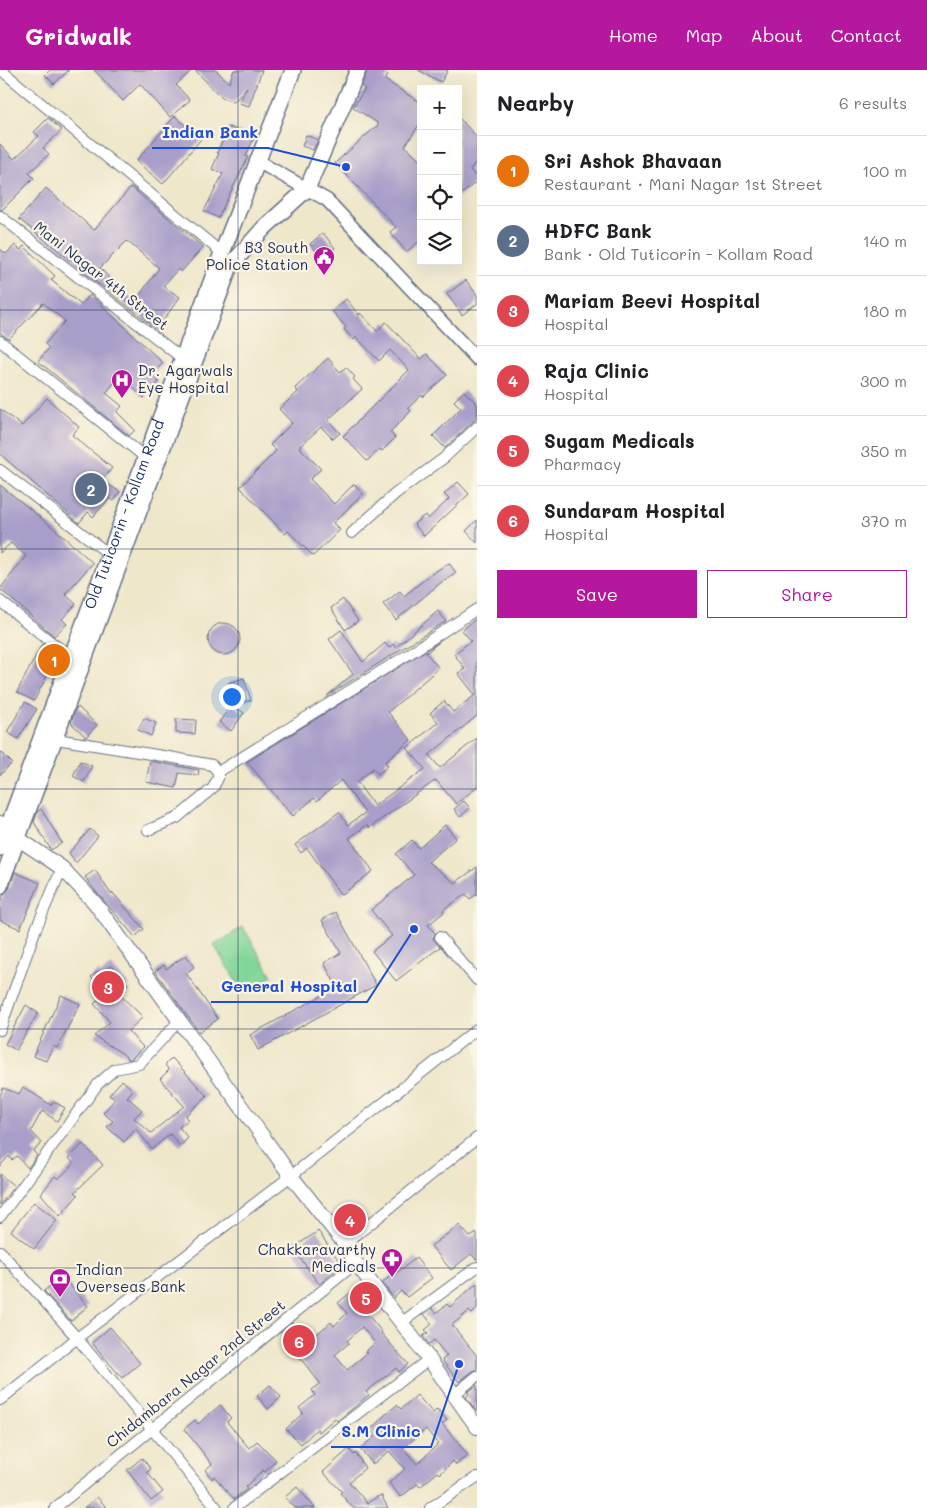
<!DOCTYPE html>
<meta charset="utf-8">
<style>
body{margin:0;font-family:Mali,sans-serif;background:#f6f6f6;color:#202124}
.controls{position:absolute;right:15px;top:15px;display:grid;overflow:hidden;border-radius:0px;box-shadow:0 5px 20px #0002}
.controls button{width:45px;height:45px;display:grid;place-items:center;padding:0;border:0;border-bottom:1px solid #e0e0e0;background:#fff;color:#202124;font:25px sans-serif}
.you{position:absolute;left:231px;top:626px;width:18px;height:18px;margin:-12px;border:4px solid #fff;border-radius:50%;background:#1a73e8;box-shadow:0 0 0 8px #1a73e833}
.badge{display:grid;place-items:center;width:32px;height:32px;border-radius:50%;background:#b5179e;color:#fff;font-size:16px;font-weight:700}
.pin{position:absolute;translate:-50% -50%;border:2px solid #fff;box-shadow:0 1px 5px #0006}
.list{margin:0;padding:0;list-style:none}
h2{display:flex;justify-content:space-between;align-items:center;height:65px;margin:0;padding:0 20px;font-size:21px}
h2 small{font-size:16px;font-weight:400;color:#757577}
.list li{display:grid;grid-template-columns:32px 1fr auto;gap:15px;align-items:center;box-sizing:border-box;height:70px;padding:0 20px;border-top:1px solid #e0e0e0}
.list b{display:block;font-size:19px;white-space:nowrap}
.list p{margin:0;font-size:16px;white-space:nowrap;color:#757577}
.list em{font-size:16px;font-style:normal;color:#757577}
.actions{display:flex;gap:10px;padding:15px 20px}
.actions a{flex:1;padding:11px 0;border:1px solid #b5179e;border-radius:0px;text-align:center;font-size:18px;color:#b5179e}
.actions .main{background:#b5179e;color:#fff}
.icon{flex:none;width:28px;height:28px;fill:none;stroke:currentColor;stroke-width:2;stroke-linecap:round;stroke-linejoin:round}
.map{position:relative;flex:none;width:477px;height:1438px;overflow:hidden}
header{display:flex;align-items:center;gap:30px;box-sizing:border-box;height:70px;padding:0 25px;background:#b5179e;color:#fff}
header strong{font-size:24px}
nav{display:flex;gap:28px;margin-inline-start:auto;font-size:18px}
main{display:flex}
aside{flex:1;background:#fff}
.map>svg:first-child{display:block}
</style>
<header>
<strong>Gridwalk</strong>
<nav><a>Home</a><a>Map</a><a>About</a><a>Contact</a></nav>
</header>
<main>
<div class="map">
<svg width="477" height="1438" viewBox="0 0 477 1438">
<rect width="100%" height="100%" fill="#fcf5e5"/>
<filter id="ink" filterUnits="userSpaceOnUse"><feTurbulence type="fractalNoise" baseFrequency=".02" numOctaves="2"/><feDisplacementMap in="SourceGraphic" scale="10" xChannelSelector="R" yChannelSelector="G"/><feConvolveMatrix kernelMatrix="1 2 1 2 8 2 1 2 1" color-interpolation-filters="sRGB"/></filter>
<filter id="wash" filterUnits="userSpaceOnUse"><feTurbulence type="fractalNoise" baseFrequency=".0096" numOctaves="4" result="noise"/><feDisplacementMap in="SourceGraphic" scale="20" xChannelSelector="R" yChannelSelector="G"/><feGaussianBlur stdDeviation="1.12" result="paint"/><feColorMatrix in="noise" values="0 0 0 0 0 0 0 0 0 0 0 0 0 0 0 0 0 1.4 0 .05"/><feComposite in="paint" operator="in"/></filter>
<g filter="url(#wash)">
<rect width="100%" height="100%" fill="#eee7ca"/>
<path fill="#81d597" stroke="#4e827a" d="M243,857L272,906L243,923L214,875Z"/>
<g id="blocks">
<g fill="#a99ec9" fill-rule="evenodd">
<path d="M50,0H69L54,14L45,5Z"/>
<path d="M94,0H192L176,15L190,30L170,47L140,14L123,31Z"/>
<path d="M195,0H216L229,13L234,0H262L249,36L239,33L247,17L234,32L222,28Z"/>
<path d="M367,0H380L388,5L385,10L421,33V52L405,76L421,92V170L406,182L390,162L396,157L335,93L379,54L353,37L365,19L361,16Z"/>
<path d="M418,0H448L441,12Z"/>
<path d="M175,46L201,69L163,114L136,91Z"/>
<path d="M458,47L477,67V90L470,100L477,108V111L458,127Z"/>
<path d="M48,48L62,60L43,78L49,84L29,103L34,108L2,140L0,139V74L14,89L39,66L34,62Z"/>
<path d="M229,57L254,68L246,86L248,87L218,148L204,141L223,104L212,99L219,83H217Z"/>
<path d="M306,65L318,70L313,80L302,76Z"/>
<path d="M131,117L203,177L181,202L178,199L163,216L180,227L157,259L86,204L71,189L70,190L19,149L46,118L94,160ZM127,171L159,198L134,233L100,198Z"/>
<path d="M323,163L335,178L322,188L310,174Z"/>
<path d="M15,175L20,180L24,176L55,206L51,210L81,235L90,225L97,231L163,293L151,305L159,312L144,328L120,305L106,323L122,336L117,342L135,360L129,366L38,291L49,278L45,274L65,251L43,233L9,269L0,263V179L6,184Z"/>
<path d="M466,210L477,225V234L462,245L447,224Z"/>
<path d="M346,229L359,245L360,243L377,261L386,252L421,289L427,284L447,305L423,327L422,325L408,338L411,341L390,362L395,368L382,381L380,379L367,391L343,366L409,300L390,280L379,291L356,267L354,270L344,259L346,257L332,241Z"/>
<path d="M328,288L340,302L346,297L355,307L353,309L362,319L328,350L340,363L333,369L321,357L299,377L321,399L310,409L334,434L354,414L363,424L333,453L340,460L313,486L288,461L285,464L240,417L276,381L270,375L292,353L279,339L298,322L295,318Z"/>
<path d="M464,321L477,334V348L445,378L433,366L461,338L454,331Z"/>
<path d="M47,328L79,357L72,365L112,398L102,410L120,422L114,431L110,428L93,447L88,442L79,453L0,384V339L22,356Z"/>
<path d="M458,412L469,424L424,466L414,454L425,445L428,449L449,429L444,424Z"/>
<path d="M0,415L56,460L93,493L65,524L76,534L62,549L67,554L54,566L0,519L26,486L11,473L0,483Z"/>
<path d="M477,450V473L466,461Z"/>
<path d="M449,493L456,503L445,511L444,510L396,550L383,534L400,521L404,526L430,505Z"/>
<path d="M343,529L358,551L345,560L331,538Z"/>
<path d="M438,541L446,551L327,626L353,604L329,569L341,560L363,592L385,573L389,578L393,574L396,577Z"/>
<path d="M477,548V646L429,685L440,698L477,668V717L456,734L436,710L369,758L367,755L349,768L373,801L341,825L307,778L301,783L295,775L339,742L348,755L365,743L341,710L317,731L314,728L293,746L247,692L439,572L426,583L439,598L388,642L411,670L385,692L388,696L378,704L373,698L357,712L374,736L425,699L407,678L438,652L430,643L444,631L453,642L475,625L458,603L465,599L454,584L471,571L462,560Z"/>
<circle cx="224" cy="569" r="16"/>
<path d="M42,574L57,586L34,631L17,622Z"/>
<path d="M244,608L251,630L234,635L228,613Z"/>
<path d="M25,632L37,639L18,669L7,662Z"/>
<path d="M232,635L244,643L231,661L219,652Z"/>
<path d="M78,637L97,655L86,667L71,653L75,640Z"/>
<path d="M144,648L156,653L151,666L138,660Z"/>
<path d="M176,649L196,650L195,664L176,663Z"/>
<path d="M0,681L12,693L0,705Z"/>
<path d="M80,691L92,696L84,712L73,706Z"/>
<path d="M150,691L199,700L198,705L179,703L176,718L146,712Z"/>
<path d="M464,731L470,738L460,747L454,739Z"/>
<path d="M41,739L62,773L51,780L34,752L38,741Z"/>
<path d="M445,755L456,768L428,792L455,813L477,797V824L470,829L466,824L443,840L444,842L428,855L435,863L433,869L440,877L396,911L372,881L392,866L371,840L414,805L396,784L412,770L419,778Z"/>
<path d="M90,759L98,766L76,793L69,783Z"/>
<path d="M95,800L111,824L113,823L144,859L135,867L94,819L85,807Z"/>
<path d="M15,802L40,813L20,859L0,850V833L4,824L9,819Z"/>
<path d="M336,842L376,915L258,980L250,965L337,917L324,893L341,883L322,850Z"/>
<path d="M186,885L194,897L186,903L218,949L199,962L155,901L164,895L166,899Z"/>
<path d="M111,895L128,914L118,923L143,947L128,961L143,977L131,989H128L123,984L94,966L110,952L94,934L105,923L91,907L98,901L101,904Z"/>
<path d="M61,925L80,934L57,978L53,976L46,991L33,986Z"/>
<path d="M26,935L38,943L16,980L5,974Z"/>
<path d="M172,988L207,1026L185,1046L188,1050L179,1057L188,1068L180,1076L170,1064L152,1079L136,1059L124,1072L107,1057L113,1051L103,1043L115,1029L109,1025L122,1010L133,1020L127,1027L142,1040L134,1048L151,1063L184,1036L160,1009L169,1000L165,995Z"/>
<path d="M23,1017L51,1035L53,1031L65,1038L57,1051L42,1041L31,1061L42,1073L33,1081L37,1085L28,1098L17,1086L12,1090L9,1086L0,1096V1026L3,1018L19,1024Z"/>
<path d="M83,1074L103,1095L75,1122L78,1125L60,1146L41,1124L55,1106L58,1109L74,1094L69,1088Z"/>
<path d="M0,1104L14,1116L0,1135Z"/>
<path d="M34,1132L57,1150L34,1179L11,1161Z"/>
<path d="M459,1155L470,1167L477,1163V1190L471,1184L451,1200L431,1176Z"/>
<path d="M318,1161L342,1195L319,1214L293,1178Z"/>
<path d="M416,1188L432,1208L407,1227L401,1221L394,1228L382,1213L393,1204L394,1205Z"/>
<path d="M62,1206L88,1236L71,1251L44,1221Z"/>
<path d="M477,1213V1239L472,1244L469,1241L452,1255L477,1286V1299L473,1301L459,1312L442,1290L447,1286L434,1270L429,1274L423,1266L428,1263L425,1260L432,1254L424,1244L432,1238L436,1243L447,1234L450,1237Z"/>
<path d="M350,1223L382,1262L381,1263L408,1294L399,1302L396,1298L366,1322L369,1325L341,1348L337,1351L335,1348L319,1362L317,1359L301,1374L286,1359L303,1343L299,1338L315,1325L312,1320L320,1313L288,1273L305,1259L312,1268L331,1252L334,1256L347,1243L338,1233ZM362,1257L375,1273L365,1282L367,1283L347,1300L335,1285L349,1273L347,1271Z"/>
<path d="M110,1257L140,1293L122,1308L92,1273Z"/>
<path d="M270,1315L281,1327L268,1339L257,1326Z"/>
<path d="M477,1315V1342L466,1327L469,1324L468,1322Z"/>
<path d="M417,1325L433,1343L437,1339L447,1350L442,1354L468,1385L456,1395L453,1391L440,1404L438,1402L420,1417L417,1414L401,1427L389,1413L405,1399L389,1381L373,1394L360,1379L376,1365L370,1360L386,1344L397,1335L401,1339ZM426,1359L438,1374L417,1394L403,1378Z"/>
<path d="M220,1335L231,1348L227,1352L249,1378L257,1371L276,1390L265,1402L263,1400L245,1417L247,1419L234,1429L214,1406L212,1409L205,1400L212,1394L184,1359L195,1350L198,1354Z"/>
<path d="M349,1379L354,1385L356,1383L365,1398L349,1412L367,1433L381,1425L388,1438H353L340,1423L342,1422L323,1402Z"/>
<path d="M142,1388L151,1399L147,1402L163,1422L151,1431L127,1400Z"/>
<path d="M297,1417L315,1438H295L285,1427Z"/>
<path d="M97,1427L107,1438H84Z"/>
</g>
</g>
</g>
<g filter="url(#ink)">
<use href="#blocks" fill-opacity="0" stroke="#656f84" stroke-width="1"/>
<g fill="none" stroke-linecap="round" stroke-linejoin="round">
<g stroke="#656f84" stroke-width="12">
<g id="minor">
<path d="M1,0L222,183"/>
<path d="M0,146L183,289"/>
<path d="M0,271L146,388"/>
<path d="M0,400L110,485"/>
<path d="M352,463L395,424L444,388L477,357"/>
<path d="M0,531L71,588"/>
<path d="M50,668L169,687L212,695L218,702L219,706L213,718L177,748L148,760"/>
<path d="M218,702L409,584L477,539"/>
<path d="M440,867L477,910"/>
<path d="M0,960L35,861L62,798"/>
<path d="M0,1147L98,1014L115,999L139,994L179,951"/>
<path d="M345,1174L477,1068"/>
<path d="M0,1181L77,1268L217,1438"/>
<path d="M401,1253L477,1197"/>
<path d="M454,1325L477,1306"/>
<path d="M0,1330L77,1268L291,1106L477,959"/>
<path d="M55,1438L356,1193"/>
<path d="M234,1438L429,1289"/>
<path d="M430,1438L477,1407"/>
</g>
</g>
<g stroke="#656f84" stroke-width="15">
<path id="tertiary" d="M257,91L327,130L477,289"/>
</g>
<g stroke="#656f84" stroke-width="16">
<path id="secondary" d="M0,753L7,761L62,798L95,833L291,1106L345,1174L356,1193L429,1289L477,1357"/>
</g>
<g stroke="#656f84" stroke-width="18">
<g id="primary">
<path id="s1" d="M0,778L222,183L293,0"/>
<path d="M0,816L230,196L264,158L307,119L358,0"/>
</g>
</g>
<use href="#minor" stroke="#fff" stroke-width="10"/>
<use href="#tertiary" stroke="#fff" stroke-width="12"/>
<use href="#secondary" stroke="#fff" stroke-width="14"/>
<use href="#primary" stroke="#fff" stroke-width="15"/>
</g>
</g>
<path fill="none" stroke="#1b2f5e" stroke-width="1" stroke-opacity="0.55" d="M238,0V1438M0,240H477M0,479H477M0,719H477M0,959H477M0,1198H477"/>
<defs>
<g id="civic-pin" transform="scale(1.125)"><path d="M0 17L-7.5 6A9.5 9.5 0 1 1 7.5 6Z" fill="#b5179e" stroke="#fcf5e5"/><path d="M-.6-6.5H3V-4.5H.6V-3L4-1V1h2V6H-6V1h2V-1L-.6-3ZM-1.2 2.5V6h2.4V2.5Z" fill="#fff"/></g>
<g id="hospital-pin" transform="scale(1.125)"><path d="M0 17L-7.5 6A9.5 9.5 0 1 1 7.5 6Z" fill="#b5179e" stroke="#fcf5e5"/><path d="M-5-5h3v3.5h4V-5h3V5h-3V1.5h-4V5h-3Z" fill="#fff"/></g>
<g id="pharmacy-pin" transform="scale(1.125)"><path d="M0 17L-7.5 6A9.5 9.5 0 1 1 7.5 6Z" fill="#b5179e" stroke="#fcf5e5"/><path d="M-2-6h4v4h4v4h-4v4h-4v-4h-4v-4h4Z" fill="#fff"/></g>
<g id="bank-pin" transform="scale(1.125)"><path d="M0 17L-7.5 6A9.5 9.5 0 1 1 7.5 6Z" fill="#b5179e" stroke="#fcf5e5"/><path d="M-6-4H6V4H-6ZM0-2.3a2.3 2.3 0 1 0 0 4.6a2.3 2.3 0 1 0 0-4.6Z" fill="#fff"/></g>
</defs>
<g fill-rule="evenodd">
<use href="#civic-pin" x="324" y="187"/>
<use href="#hospital-pin" x="122" y="310"/>
<use href="#pharmacy-pin" x="392" y="1189"/>
<use href="#bank-pin" x="60" y="1209"/>
</g>
<g text-anchor="middle" stroke-width="4.5" stroke-linejoin="round" paint-order="stroke">
<g font-size="15" fill="#1b2f5e" stroke="#fcf5e5" text-anchor="end">
<text x="308" y="183">B3 South<tspan x="308" dy="17">Police Station</tspan></text>
<text x="138" y="306" text-anchor="start">Dr. Agarwals<tspan x="138" dy="17">Eye Hospital</tspan></text>
<text x="376" y="1185">Chakkaravarthy<tspan x="376" dy="17">Medicals</tspan></text>
<text x="76" y="1205" text-anchor="start">Indian<tspan x="76" dy="17">Overseas Bank</tspan></text>
</g>
<g font-size="15" fill="#1b2f5e" stroke="#fcf5e5">
<text transform="translate(101 206) rotate(38)" y="5">Mani Nagar 4th Street</text>
<text dy="5" stroke="none"><textPath href="#s1" startOffset="356">Old Tuticorin - Kollam Road</textPath></text>
<text transform="translate(196 1304) rotate(-39)" y="5">Chidambara Nagar 2nd Street</text>
</g>
</g>
<path fill="none" stroke="#1d4ed8" stroke-width="2" d="M346 97L268 78H152M414 859L367 932H211M459 1294L431 1377H331"/>
<g fill="#1d4ed8" stroke="#fcf5e5" stroke-width="2">
<circle cx="346" cy="97" r="5"/>
<circle cx="414" cy="859" r="5"/>
<circle cx="459" cy="1294" r="5"/>
</g>
<g font-size="16" text-anchor="middle" font-weight="bold" fill="#1d4ed8" stroke="#fcf5e5" stroke-width="4.5" stroke-linejoin="round" paint-order="stroke">
<text x="210" y="68">Indian Bank</text>
<text x="289" y="922">General Hospital</text>
<text x="381" y="1367">S.M Clinic</text>
</g>
</svg>
<div class="controls">
<button>+</button>
<button>−</button>
<button><svg class="icon" aria-label="locate" viewBox="0 0 24 24"><circle cx="12" cy="12" r="6"/><path d="M12 2v4M12 18v4M2 12h4M18 12h4"/></svg></button>
<button><svg class="icon" aria-label="layers" viewBox="0 0 24 24"><path d="M12 4l9 5-9 5-9-5zM3 14l9 5 9-5"/></svg></button>
</div>
<div class="you"></div>
<div class="pin badge" style="left:54px;top:590px;background:#e8710a">1</div>
<div class="pin badge" style="left:91px;top:419px;background:#5c6f8a">2</div>
<div class="pin badge" style="left:108px;top:917px;background:#e0444e">3</div>
<div class="pin badge" style="left:350px;top:1150px;background:#e0444e">4</div>
<div class="pin badge" style="left:366px;top:1228px;background:#e0444e">5</div>
<div class="pin badge" style="left:299px;top:1271px;background:#e0444e">6</div>
</div>
<aside>
<h2>Nearby<small>6 results</small></h2>
<ul class="list">
<li><span class="badge" style="background:#e8710a">1</span><div><b>Sri Ashok Bhavaan</b><p>Restaurant · Mani Nagar 1st Street</p></div><em>100 m</em></li>
<li><span class="badge" style="background:#5c6f8a">2</span><div><b>HDFC Bank</b><p>Bank · Old Tuticorin - Kollam Road</p></div><em>140 m</em></li>
<li><span class="badge" style="background:#e0444e">3</span><div><b>Mariam Beevi Hospital</b><p>Hospital</p></div><em>180 m</em></li>
<li><span class="badge" style="background:#e0444e">4</span><div><b>Raja Clinic</b><p>Hospital</p></div><em>300 m</em></li>
<li><span class="badge" style="background:#e0444e">5</span><div><b>Sugam Medicals</b><p>Pharmacy</p></div><em>350 m</em></li>
<li><span class="badge" style="background:#e0444e">6</span><div><b>Sundaram Hospital</b><p>Hospital</p></div><em>370 m</em></li>
</ul>
<div class="actions"><a class="main">Save</a><a>Share</a></div>
</aside>
</main>
